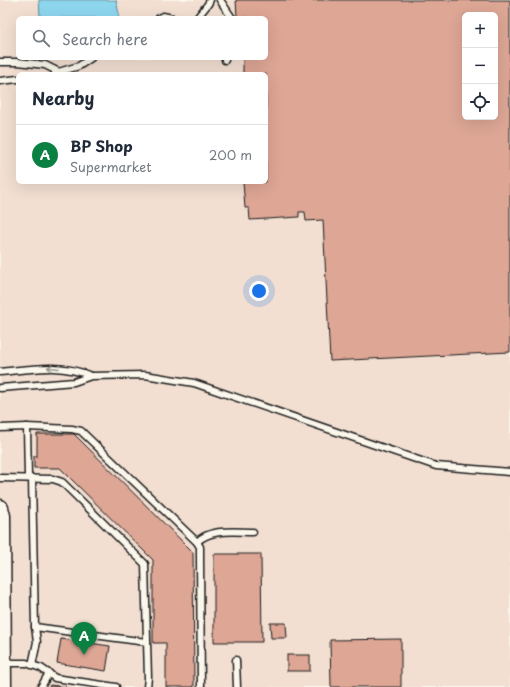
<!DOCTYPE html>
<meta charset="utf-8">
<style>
body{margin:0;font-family:"Playpen Sans",sans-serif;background:#f2f2f3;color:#1f2937}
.controls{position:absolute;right:12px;top:12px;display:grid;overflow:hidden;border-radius:6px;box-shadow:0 4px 16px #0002}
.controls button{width:36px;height:36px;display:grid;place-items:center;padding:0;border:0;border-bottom:1px solid #e0e1e3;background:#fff;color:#1f2937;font:20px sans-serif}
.you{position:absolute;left:259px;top:291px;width:14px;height:14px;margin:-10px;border:3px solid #fff;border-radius:50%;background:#1a73e8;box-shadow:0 0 0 6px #1a73e833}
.badge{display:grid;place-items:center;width:26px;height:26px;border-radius:50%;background:#0b8043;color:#fff;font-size:13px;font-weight:700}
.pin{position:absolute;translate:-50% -33px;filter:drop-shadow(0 1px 2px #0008)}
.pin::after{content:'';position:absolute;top:21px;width:14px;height:12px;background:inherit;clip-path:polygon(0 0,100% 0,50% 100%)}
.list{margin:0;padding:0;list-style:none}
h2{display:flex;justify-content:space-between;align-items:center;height:52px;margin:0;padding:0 16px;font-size:17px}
h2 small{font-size:13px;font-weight:400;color:#747a83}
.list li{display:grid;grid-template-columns:26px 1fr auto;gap:12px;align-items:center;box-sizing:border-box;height:60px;padding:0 16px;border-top:1px solid #e0e1e3}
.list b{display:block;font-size:15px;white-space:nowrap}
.list p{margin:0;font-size:13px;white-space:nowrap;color:#747a83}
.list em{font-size:13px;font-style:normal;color:#747a83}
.icon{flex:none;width:22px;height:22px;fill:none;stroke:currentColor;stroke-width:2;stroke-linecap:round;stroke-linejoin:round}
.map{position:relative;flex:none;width:510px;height:687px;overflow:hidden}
.search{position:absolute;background:#fff;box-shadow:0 4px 16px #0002;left:16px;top:16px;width:252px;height:44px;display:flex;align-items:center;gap:10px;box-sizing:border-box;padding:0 14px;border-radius:6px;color:#747a83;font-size:15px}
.panel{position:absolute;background:#fff;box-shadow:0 4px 16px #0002;left:16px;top:72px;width:252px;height:112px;border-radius:6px}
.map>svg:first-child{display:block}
</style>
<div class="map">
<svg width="510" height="687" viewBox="0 0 510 687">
<rect width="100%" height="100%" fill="#fbf7ec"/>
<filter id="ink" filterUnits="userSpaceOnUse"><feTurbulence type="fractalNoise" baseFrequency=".025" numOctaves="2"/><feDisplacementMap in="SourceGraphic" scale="8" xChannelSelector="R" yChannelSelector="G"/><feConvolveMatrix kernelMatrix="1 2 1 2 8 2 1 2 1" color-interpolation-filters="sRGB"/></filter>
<g filter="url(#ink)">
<path fill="#f2dfd2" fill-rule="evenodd" d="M0,0H510V687H0ZM465,15H495V117H465ZM18,18H266V58H18ZM18,74H266V182H18Z"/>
<path fill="#8dd6ee" stroke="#608c9a" d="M39,0H116L119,14L118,18H41L40,16Z"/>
<g fill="#dda695" stroke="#1c1c1c" fill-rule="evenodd">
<path d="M236,0H510V352L330,361L323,220L306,221L305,212H299V217L250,220L249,208H245L243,182H266V74H243V58H266V18L237,17ZM465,15H495V117H465Z"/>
<path d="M37,434H74L193,552L194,687H166V643H153V560L60,468H34V456H37Z"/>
<path d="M214,554H261L262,642H214Z"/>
<path d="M270,623H286L287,638H271Z"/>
<path d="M61,639L110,646L106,671L57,663Z"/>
<path d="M401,639V687H331L330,640Z"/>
<rect x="287" y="655" width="23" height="16"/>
<path d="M50,685L66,687H49Z"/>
</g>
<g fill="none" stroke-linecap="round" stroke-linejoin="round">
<g stroke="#1c1c1c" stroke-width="9">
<g id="service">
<path d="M220,0L232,18"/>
<path d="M159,18L163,16L172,18"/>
<path d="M197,18L208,4L210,0"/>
<path d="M225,60V58"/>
<path d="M0,62H18L45,65L59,72"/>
<path d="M55,73L79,66L91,58"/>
<path d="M0,81L18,79"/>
<path d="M0,372C32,369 61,363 91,376"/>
<path d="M0,388L74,382L91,376L145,375L194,383L436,466L510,472"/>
<path d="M27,427L72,429L81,431L197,542L200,547V557L201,687"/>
<path d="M0,428L27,427L28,478"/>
<path d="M0,478L53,479L62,482L145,564L148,678L147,687"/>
<path d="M32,478L35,627L146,642"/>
<path d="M197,542C211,528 235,532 253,532"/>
<path d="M236,660L237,687"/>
<path d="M4,663H26L41,668L55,678L116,687"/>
<path d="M32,665L37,642L35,627"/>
<path d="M41,687L49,673"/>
</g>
</g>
<g stroke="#1c1c1c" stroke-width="19">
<path id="tertiary" d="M0,508L2,516L3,687"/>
</g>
<use href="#service" stroke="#fbf7ec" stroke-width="6"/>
<use href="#tertiary" stroke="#fbf7ec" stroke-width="16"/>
</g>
<defs><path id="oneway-shaft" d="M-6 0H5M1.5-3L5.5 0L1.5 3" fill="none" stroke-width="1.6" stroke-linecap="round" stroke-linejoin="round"/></defs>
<use stroke="#97948e" href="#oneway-shaft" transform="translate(53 368) rotate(-175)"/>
</g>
</svg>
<div class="controls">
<button>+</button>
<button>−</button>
<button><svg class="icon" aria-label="locate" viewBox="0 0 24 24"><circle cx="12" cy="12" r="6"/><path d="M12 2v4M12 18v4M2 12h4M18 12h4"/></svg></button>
</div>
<div class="you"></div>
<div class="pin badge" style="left:84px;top:655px">A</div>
<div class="search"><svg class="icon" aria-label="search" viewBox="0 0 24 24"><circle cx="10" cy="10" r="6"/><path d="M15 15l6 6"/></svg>Search here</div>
<section class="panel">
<h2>Nearby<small></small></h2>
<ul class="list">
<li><span class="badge">A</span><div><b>BP Shop</b><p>Supermarket</p></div><em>200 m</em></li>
</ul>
</section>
</div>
